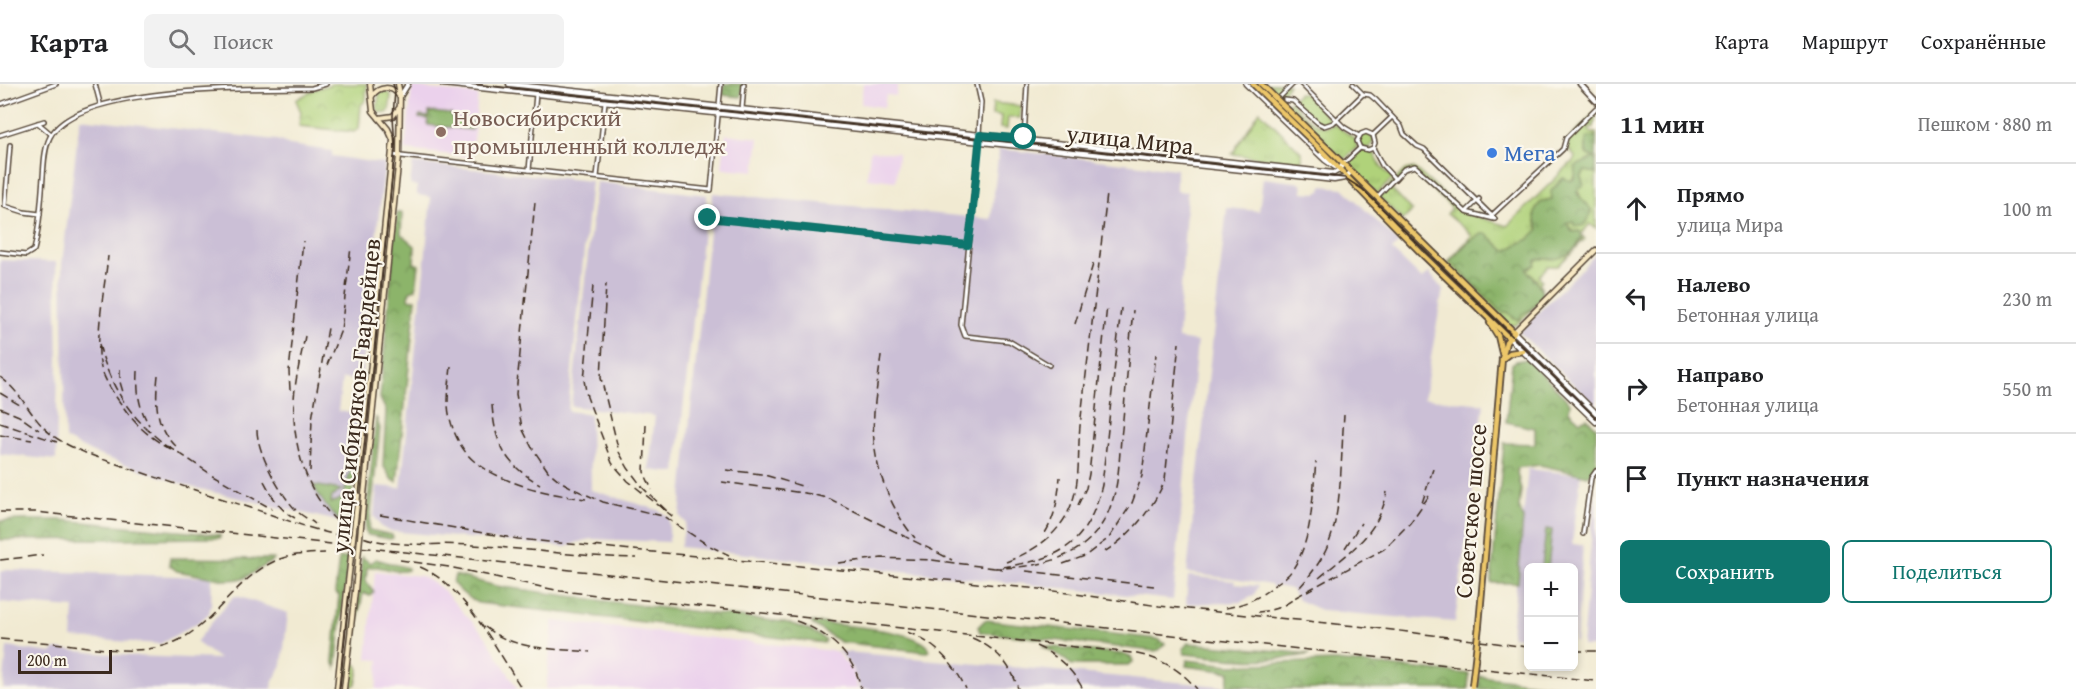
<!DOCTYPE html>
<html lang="ru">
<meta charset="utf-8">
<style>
body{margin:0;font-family:"Gentium Book Plus",serif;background:#f2f2f2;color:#202124}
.controls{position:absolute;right:18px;bottom:18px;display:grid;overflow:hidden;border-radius:9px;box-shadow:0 3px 9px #0003}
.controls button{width:54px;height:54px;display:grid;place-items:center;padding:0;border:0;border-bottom:2px solid #e0e0e0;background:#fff;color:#202124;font:30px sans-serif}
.scale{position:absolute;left:18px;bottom:15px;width:94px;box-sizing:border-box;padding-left:6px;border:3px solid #3b2a1e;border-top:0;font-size:16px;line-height:21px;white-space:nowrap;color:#3b2a1e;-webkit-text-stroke:4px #fbf7ec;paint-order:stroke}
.stop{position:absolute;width:18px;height:18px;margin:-14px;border:4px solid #0f766e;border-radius:50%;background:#fff}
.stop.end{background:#0f766e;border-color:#fff;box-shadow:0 2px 6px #0008}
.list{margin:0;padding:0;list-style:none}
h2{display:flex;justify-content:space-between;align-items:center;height:78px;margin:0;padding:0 24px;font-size:26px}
h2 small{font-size:20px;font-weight:400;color:#757577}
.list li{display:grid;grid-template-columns:39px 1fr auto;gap:18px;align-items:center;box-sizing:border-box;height:90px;padding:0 24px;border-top:2px solid #e0e0e0}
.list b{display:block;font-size:22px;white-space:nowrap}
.list p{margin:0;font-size:20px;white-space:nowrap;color:#757577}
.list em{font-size:20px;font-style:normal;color:#757577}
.actions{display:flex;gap:12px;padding:18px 24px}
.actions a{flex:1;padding:14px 0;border:2px solid #0f766e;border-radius:9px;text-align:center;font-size:21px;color:#0f766e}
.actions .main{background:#0f766e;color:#fff}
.icon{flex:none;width:33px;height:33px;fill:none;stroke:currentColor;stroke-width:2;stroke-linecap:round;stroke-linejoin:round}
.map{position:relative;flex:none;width:1596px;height:605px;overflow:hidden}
header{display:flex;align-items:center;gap:36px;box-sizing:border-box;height:84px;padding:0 30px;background:#fff;border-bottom:2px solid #e0e0e0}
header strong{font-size:28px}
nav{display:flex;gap:33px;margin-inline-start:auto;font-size:21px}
.search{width:420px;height:54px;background:#f2f2f2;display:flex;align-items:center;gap:15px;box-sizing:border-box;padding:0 21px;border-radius:9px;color:#757577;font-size:22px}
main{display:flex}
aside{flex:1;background:#fff}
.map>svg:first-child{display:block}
</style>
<header>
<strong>Карта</strong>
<div class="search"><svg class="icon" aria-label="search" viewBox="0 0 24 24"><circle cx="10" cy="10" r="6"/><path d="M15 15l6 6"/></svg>Поиск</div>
<nav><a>Карта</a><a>Маршрут</a><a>Сохранённые</a></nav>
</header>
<main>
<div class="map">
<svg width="1596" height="605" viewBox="0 0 1596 605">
<defs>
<pattern id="grass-tufts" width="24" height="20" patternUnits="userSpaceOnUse" patternTransform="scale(1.5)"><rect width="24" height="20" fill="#b0d27a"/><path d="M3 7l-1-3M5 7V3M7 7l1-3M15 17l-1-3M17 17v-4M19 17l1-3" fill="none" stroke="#98b469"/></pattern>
<pattern id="forest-crowns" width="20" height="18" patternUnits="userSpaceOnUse" patternTransform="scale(1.5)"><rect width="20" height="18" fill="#8cb46a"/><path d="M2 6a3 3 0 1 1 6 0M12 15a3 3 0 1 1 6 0" fill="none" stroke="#749357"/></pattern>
<pattern id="park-crowns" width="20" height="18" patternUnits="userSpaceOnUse" patternTransform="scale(1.5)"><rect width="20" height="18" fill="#b0d27a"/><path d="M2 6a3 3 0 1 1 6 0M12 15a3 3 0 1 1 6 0" fill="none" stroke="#98b469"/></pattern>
</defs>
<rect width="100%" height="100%" fill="#fbf7ec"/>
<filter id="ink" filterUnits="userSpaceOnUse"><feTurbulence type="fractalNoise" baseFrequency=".0167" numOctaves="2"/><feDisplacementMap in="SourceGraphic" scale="12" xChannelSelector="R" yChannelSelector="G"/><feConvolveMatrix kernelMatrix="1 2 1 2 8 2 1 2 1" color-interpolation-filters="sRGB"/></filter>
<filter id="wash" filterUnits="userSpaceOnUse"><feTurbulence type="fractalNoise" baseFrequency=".008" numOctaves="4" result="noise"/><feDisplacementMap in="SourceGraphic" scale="24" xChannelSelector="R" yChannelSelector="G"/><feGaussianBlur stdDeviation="1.35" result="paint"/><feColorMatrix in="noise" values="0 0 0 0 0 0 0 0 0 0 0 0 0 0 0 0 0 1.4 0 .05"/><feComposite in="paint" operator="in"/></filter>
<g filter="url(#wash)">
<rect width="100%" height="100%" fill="#f1ead2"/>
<g fill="#ebd1ec">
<path d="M863,0H898L896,12L886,11L884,23L861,20Z"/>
<path d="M412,3L478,11L472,73L405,66Z"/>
<path d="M726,50L759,54L755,87L722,84Z"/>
<path d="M870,67L898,69L896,97L867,94Z"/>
<path d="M375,487L421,492L440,503L486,553L518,605H376L379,576L367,575Z"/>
<path d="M553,537L835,567L852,586L858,605H546Z"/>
</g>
<g fill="#cbbfd6">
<path d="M80,34L277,56L290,61L332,67V72L385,80L372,187H368L365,219L370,220L361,296L342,295L338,327L358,329L346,439L191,403L93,369L65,355L62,180Z"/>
<path d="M999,65L1176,85V107L1187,108L1178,255L1197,258L1173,516L680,463L686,439L680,432L713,109L991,135Z"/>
<path d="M413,79L591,97L568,327L590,330L591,406L658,426L669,433V458L592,455L578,458L566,463L389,447L381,443L374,432L377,402L401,404L425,177L431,113L417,111V102L410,101Z"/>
<path d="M1263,94L1302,99L1303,108L1316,109L1321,107L1322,102L1343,104L1399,159L1392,166L1422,195L1429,189L1443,205L1424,314L1484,320L1455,538L1323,527L1298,516L1291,505L1276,502L1273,504L1271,501L1233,495L1187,489L1227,124L1259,127Z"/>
<path d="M596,98L707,111L676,389L649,386L655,332L571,322Z"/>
<path d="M1596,170V322L1519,248Z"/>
<path d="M0,176L56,178L58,277L56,376L0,370Z"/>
<path d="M1528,385L1581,391L1572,460L1583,461L1576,558L1574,557V484H1528V553L1511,552Z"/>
<path d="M1596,400V562L1593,563L1582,562Z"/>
<path d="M7,486L205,493L212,494L211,521L209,529L200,537L160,560L72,554L74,524L0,518V488Z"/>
<path d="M1188,492L1235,497L1234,500L1258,502L1254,511L1241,518L1186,520Z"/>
<path d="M237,512L288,529L282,581L273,597L272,605H3L7,563L52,569L55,565L131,572L219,575L196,558L233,513Z"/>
<path d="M836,567L1253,605H860L853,586L842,571Z"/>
</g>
<g fill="url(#grass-tufts)" stroke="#767e4c" stroke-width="1.5">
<path d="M1264,0H1289L1278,13Z"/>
<path d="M381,8H388L391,11L389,27L387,29L379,28L377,26L379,10Z"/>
<path d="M1299,9L1304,10L1331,37L1329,39L1318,38L1292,15Z"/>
<path d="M1290,17C1301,27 1317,50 1334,40L1355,55L1357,63L1343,77L1285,21Z"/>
<path d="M1260,27L1302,69V77L1295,79L1232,70Z"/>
<path d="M1596,27L1594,43L1588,44L1592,49H1596V53L1594,52L1586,61V69L1594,74L1552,115L1542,117L1536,124V140L1539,145C1534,154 1515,164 1505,167L1486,149C1471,152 1461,166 1451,177L1502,228H1508L1514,235L1523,229L1537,196L1528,188L1527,185L1539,174C1562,177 1567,172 1582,155L1577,147L1574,148L1566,139L1570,136L1587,138L1586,120L1581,115L1578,106L1580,104L1581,93L1586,86L1596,89V145L1590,140L1581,150L1585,155L1558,182H1548L1539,192L1542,196L1540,198L1543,215L1516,241H1510L1449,181V177L1472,151L1447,130L1452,124L1411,86L1391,105L1412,127L1403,136L1379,113L1405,86L1414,84L1465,129L1507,142L1574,76L1575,73L1568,64L1569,55Z"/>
<circle cx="1366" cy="57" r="7"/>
<path d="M1360,65L1373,67L1381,83L1393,94L1377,110L1346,80Z"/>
<path d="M350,578L357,581L359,586L356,600L351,603L348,596Z"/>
</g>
<g fill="url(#forest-crowns)" stroke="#646f44" stroke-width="1.5">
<path d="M724,0H743L741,13L723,11Z"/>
<path d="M429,28L451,30L452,35L473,38L472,46L428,41V35L419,34L420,32L429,33Z"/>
<path d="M1588,53H1596V89L1585,87L1581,93L1584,101L1578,106L1577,109L1591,126C1588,136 1588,143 1575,142L1573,137L1566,139L1573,148L1580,147L1582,153C1577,165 1565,175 1551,175C1545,175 1541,174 1536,176L1535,181L1527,185C1531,196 1539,194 1542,211L1530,226L1522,230L1520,235L1516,236L1508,228H1502L1450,177C1461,166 1470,153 1486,149L1505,167L1529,155L1539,145C1531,131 1534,117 1552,115L1551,107L1563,94L1571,97L1575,94L1576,82L1594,74L1586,69V57Z"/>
<path d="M397,129H402L401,150L415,162L414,179L419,181L416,205L410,207L408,214L410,216L416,215L397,398L392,396L383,381L386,327L380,314Z"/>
<path d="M1528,275L1570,319L1569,327L1580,337L1587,334L1596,343V381L1588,392L1540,381L1516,384L1521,406L1519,423L1523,434L1518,499H1491L1504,359L1535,360V344L1506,338L1512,280L1516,277Z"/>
<path d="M376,333L380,344L369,446L392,451L393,454L390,455L368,451L365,447Z"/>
<path d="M358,336L360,340L349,444C332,432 323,419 313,401L341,406L332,413L331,419L343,414L349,391L354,381Z"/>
<path d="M22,436H62L220,451V454L0,456V437Z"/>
<path d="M1546,445L1552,446L1548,483H1542Z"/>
<path d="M362,473L370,479L376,475L408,484V486C394,491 381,479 367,484L366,497L374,508L370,512L363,509L359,529L355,567L353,566Z"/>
<path d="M170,474L274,475V476L243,495L226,496L177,487L169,481Z"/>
<path d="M339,474H348L336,584L333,577L339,511L335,509Z"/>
<path d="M455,491L496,502L612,518L784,538C799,542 813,546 825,556L824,559L478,519C468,514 460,508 453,499Z"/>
<path d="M985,536L1158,555L1165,560L1159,566L1154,567L980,548L978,543Z"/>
<path d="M812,538C835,541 922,545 930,566L927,568L840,558L812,540Z"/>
<path d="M1188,559L1310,570C1269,580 1227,574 1185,570L1183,565Z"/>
<path d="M1042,562L1123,570L1132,574L1133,578L1128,581H1072L1057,570Z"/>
<path d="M1187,576L1229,581L1335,577L1469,590L1468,605H1271L1227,601L1230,588L1186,582Z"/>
<path d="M1480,592L1583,605H1478Z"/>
</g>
<path fill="url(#park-crowns)" stroke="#767e4c" stroke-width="1.5" d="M332,0H367L366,16L361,21L359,44L354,48L299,42L301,28L296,16L313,6Z"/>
<path fill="#b0d27a" stroke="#767e4c" stroke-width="1.5" d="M993,19L1021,22L1020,34L1008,33L1007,45L1000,44L1001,32L992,31Z"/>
</g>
<g filter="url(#ink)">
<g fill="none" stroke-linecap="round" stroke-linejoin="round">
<g stroke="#564739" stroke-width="6">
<g id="minor">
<path d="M95,0L100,19"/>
<path d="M977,0L981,18L979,50"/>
<path d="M1301,0L1344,43L1359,52"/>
<path d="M1353,0L1363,10L1370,11L1376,16L1401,42L1404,50L1417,62L1424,65L1495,135"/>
<path d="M1277,16L1293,0"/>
<path d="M1,20L56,0"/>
<path d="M1280,21L1285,16L1293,17L1318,39L1324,42L1333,39L1363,10"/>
<path d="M742,25L744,0"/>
<path d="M38,39L51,50"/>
<path d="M0,51L44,37"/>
<path d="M1373,51L1392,33"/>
<path d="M1024,55L1027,0"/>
<path d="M979,58L961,241L965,252L1009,257L1049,281"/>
<path d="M10,61L5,122L24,128L40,130"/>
<path d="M1360,64L1357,57L1361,50L1366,48L1373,51"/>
<path d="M1360,64L1368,66L1373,64L1375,59L1373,51"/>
<path d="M1373,64L1382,81L1395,95L1404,85L1415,82L1466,128L1494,135"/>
<path d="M392,71L711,106L721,0"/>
<path d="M1343,80L1360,64"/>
<path d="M529,86L536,10"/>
<path d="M597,93L605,18"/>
<path d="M1377,113L1394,95"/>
<path d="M1466,128L1479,115"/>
<path d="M1491,132L1563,65L1566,54L1596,24"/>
<path d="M708,134L968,161"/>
<path d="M0,168L26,171L34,166C40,143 41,118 43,93C44,80 44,65 50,53C78,0 254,5 312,4L326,0"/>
<path d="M1583,450L1591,394L1596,387"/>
</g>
</g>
<g stroke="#564739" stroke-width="7">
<g id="tertiary">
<path d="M443,0L1334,96L1345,94L1351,88"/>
<path d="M509,0L1334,89L1339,86L1343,80"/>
<path d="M1246,0L1325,76L1335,83"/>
<path d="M1580,0L1596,17"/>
<path d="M401,11L408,0"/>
<path d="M1514,248L1596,329"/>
<path d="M1509,254L1596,338"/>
</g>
</g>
<g stroke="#564739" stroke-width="7">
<g id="secondary">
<path d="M372,12C379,2 392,1 399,12"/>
<path d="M379,34L393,32L399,24"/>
<path d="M1514,248L1596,166"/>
<path d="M358,411L393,56L388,45L373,27L370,0"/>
<path d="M364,411L399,72L400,10L398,0"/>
<path d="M337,605L347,507"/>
<path d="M344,605L355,507"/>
</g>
</g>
<g stroke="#564739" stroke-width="8">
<g id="primary">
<path d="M1326,63L1514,248L1506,258L1502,275L1479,541"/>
<path d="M1322,67L1423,171L1509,254"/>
<path d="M1490,239L1498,252L1502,269"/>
<path d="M1502,275L1510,269L1523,267"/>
</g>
</g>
<use href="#minor" stroke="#fff" stroke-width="3"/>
<use href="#tertiary" stroke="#fff" stroke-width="4"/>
<use href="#secondary" stroke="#f7e8c3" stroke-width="4"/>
<use href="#primary" stroke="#ecc669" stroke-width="4.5"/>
<g stroke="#3b2a1e" stroke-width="1.5">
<path d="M474,0L1345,94L1362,105L1596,334"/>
<path d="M339,605L395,64L393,32L395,7L393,0"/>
</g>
<g stroke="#3b2a1e" stroke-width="1.5" stroke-dasharray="9 4.5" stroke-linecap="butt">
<path d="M535,118L516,310L522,344L531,362L548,387L560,397L576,406L603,418L663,432L708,461L729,471"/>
<path d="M593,202L584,296L587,313L612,379L628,397L672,432L643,404L628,384L619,368L601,294L606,200"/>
<path d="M1121,224L1102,401C1086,466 1056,476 995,484C1045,484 1095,472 1112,418C1120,395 1119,369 1122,345C1126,305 1129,266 1133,226"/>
<path d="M1075,240L1094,177"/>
<path d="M305,252C301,273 295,295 294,316C291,369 315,443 373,456C405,463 440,459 473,461C528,465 582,473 637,474"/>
<path d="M99,260C111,307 134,339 173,366C153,356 137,343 124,324C115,312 106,299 101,284C94,255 105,203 108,172"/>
<path d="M881,271C878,301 870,335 875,365C878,393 896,433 915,454"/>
<path d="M327,281L341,246L351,163"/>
<path d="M451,282C450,294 448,307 448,319C448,338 459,365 474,377C505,401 548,410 586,415"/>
<path d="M120,285V298L123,308"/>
<path d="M138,287C137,308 138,322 149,341"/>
<path d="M158,291C155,321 155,344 179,365"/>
<path d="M0,293C22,308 31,335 52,351C72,366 99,374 123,382C163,396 204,409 245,422C280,433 317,449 355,454"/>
<path d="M290,306L289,287L303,157"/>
<path d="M0,309L23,323"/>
<path d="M492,321C495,360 505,381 540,400"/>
<path d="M0,324L19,332L39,346"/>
<path d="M0,339L57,358"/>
<path d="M646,340L644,388L652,406"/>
<path d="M257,346C257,369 282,414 299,429C304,433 310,436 315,440"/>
<path d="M0,351L32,356"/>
<path d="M167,361L209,389L272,425"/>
<path d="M726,386L761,390L805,403"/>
<path d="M310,387L312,335L328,244"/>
<path d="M264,397C272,412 279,426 295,434"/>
<path d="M722,398L811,410L830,415L952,476"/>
<path d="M1422,419L1433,385"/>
<path d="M1078,421L1086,404L1089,390L1107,222"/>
<path d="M0,428H36L1596,597"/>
<path d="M380,431L518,455L1040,505L1159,522L1376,544L1528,563"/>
<path d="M1045,449C1056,431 1058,414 1060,393"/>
<path d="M1345,464L1361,439"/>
<path d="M1104,468C1130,453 1154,423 1165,396L1179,259"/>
<path d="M0,476L43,471"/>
<path d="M400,476L449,483L560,507L1132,569C1160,574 1179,584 1197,605"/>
<path d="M1006,478C1031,468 1052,456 1066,432C1082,404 1077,372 1080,342C1089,265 1098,188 1107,110"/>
<path d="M838,479L882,474L932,476L1002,485"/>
<path d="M1063,480L1085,472L1109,454L1132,419L1142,392L1156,270"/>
<path d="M420,483C463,500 497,566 522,605"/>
<path d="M1026,487L1154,502"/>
<path d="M1319,494C1349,468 1379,450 1387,408"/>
<path d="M1300,503C1312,489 1324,474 1330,456C1342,423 1341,368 1344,331"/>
<path d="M1225,524C1243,521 1257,515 1271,504C1276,499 1284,495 1289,490C1313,461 1312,413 1316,378"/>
<path d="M1258,528C1272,527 1286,522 1296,513L1384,465L1410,439L1429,412"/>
<path d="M796,537C827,548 855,571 861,605"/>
<path d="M485,543C515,567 553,564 590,568"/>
<path d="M907,548C934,558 954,579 966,605"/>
<path d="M972,554C994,563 1012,581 1018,605"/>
<path d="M0,555C21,557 43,558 64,560C100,564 142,573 177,557C217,538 237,491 280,475C294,470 310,470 325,469"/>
<path d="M1036,562C1057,571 1072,585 1083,605"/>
<path d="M1574,567H1596"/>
</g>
<g stroke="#564739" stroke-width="7" stroke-linecap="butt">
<g id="secondary-bridge">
<path d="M347,507L358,411"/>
<path d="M355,507L364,411"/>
</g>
</g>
<g stroke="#564739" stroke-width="8" stroke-linecap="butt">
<g id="primary-bridge">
<path d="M1253,0L1322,67"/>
<path d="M1261,0L1326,63"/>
<path d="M1472,602L1479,541"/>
</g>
</g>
<use href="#secondary-bridge" stroke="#f7e8c3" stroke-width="4"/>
<use href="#primary-bridge" stroke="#ecc669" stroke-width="4.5"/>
</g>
</g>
<g fill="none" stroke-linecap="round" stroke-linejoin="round" filter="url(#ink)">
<path stroke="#0f766e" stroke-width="8" d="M708,134L968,161L972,135L980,51L1024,55V53"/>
</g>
<circle fill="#8d6e63" stroke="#fbf7ec" stroke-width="2" cx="441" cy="48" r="6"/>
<circle fill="#3f7fe0" stroke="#fbf7ec" stroke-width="2" cx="1492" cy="69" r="6"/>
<g text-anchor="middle" stroke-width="4.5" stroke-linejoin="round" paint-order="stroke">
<g font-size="24" fill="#785e54" stroke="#fbf7ec" text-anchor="start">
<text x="453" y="42">Новосибирский<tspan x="453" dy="28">промышленный колледж</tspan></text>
</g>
<g font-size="24" fill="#3b2a1e" stroke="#fbf7ec">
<text transform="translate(1130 56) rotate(6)" y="8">улица Мира</text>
<text transform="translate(356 312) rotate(-84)" y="8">улица Сибиряков-Гвардейцев</text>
<text transform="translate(1471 427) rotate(-85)" y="8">Советское шоссе</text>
</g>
<g font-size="24" fill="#366cbe" stroke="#fbf7ec" text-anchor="start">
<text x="1504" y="77">Мега</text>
</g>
</g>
</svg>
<div class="controls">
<button>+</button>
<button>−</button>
</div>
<div class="scale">200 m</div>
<div class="stop" style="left:1024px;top:53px"></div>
<div class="stop end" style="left:708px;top:134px"></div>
</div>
<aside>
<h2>11 мин<small>Пешком · 880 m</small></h2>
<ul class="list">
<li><svg class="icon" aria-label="ahead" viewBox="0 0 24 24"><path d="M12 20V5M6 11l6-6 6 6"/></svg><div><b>Прямо</b><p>улица Мира</p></div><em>100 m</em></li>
<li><svg class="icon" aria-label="left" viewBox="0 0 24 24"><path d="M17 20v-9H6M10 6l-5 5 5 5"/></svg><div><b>Налево</b><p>Бетонная улица</p></div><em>230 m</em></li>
<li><svg class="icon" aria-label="right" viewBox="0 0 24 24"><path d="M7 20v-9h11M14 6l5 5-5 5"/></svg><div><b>Направо</b><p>Бетонная улица</p></div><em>550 m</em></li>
<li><svg class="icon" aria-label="arrive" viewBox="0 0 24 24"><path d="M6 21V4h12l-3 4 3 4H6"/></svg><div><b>Пункт назначения</b></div></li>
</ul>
<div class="actions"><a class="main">Сохранить</a><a>Поделиться</a></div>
</aside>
</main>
